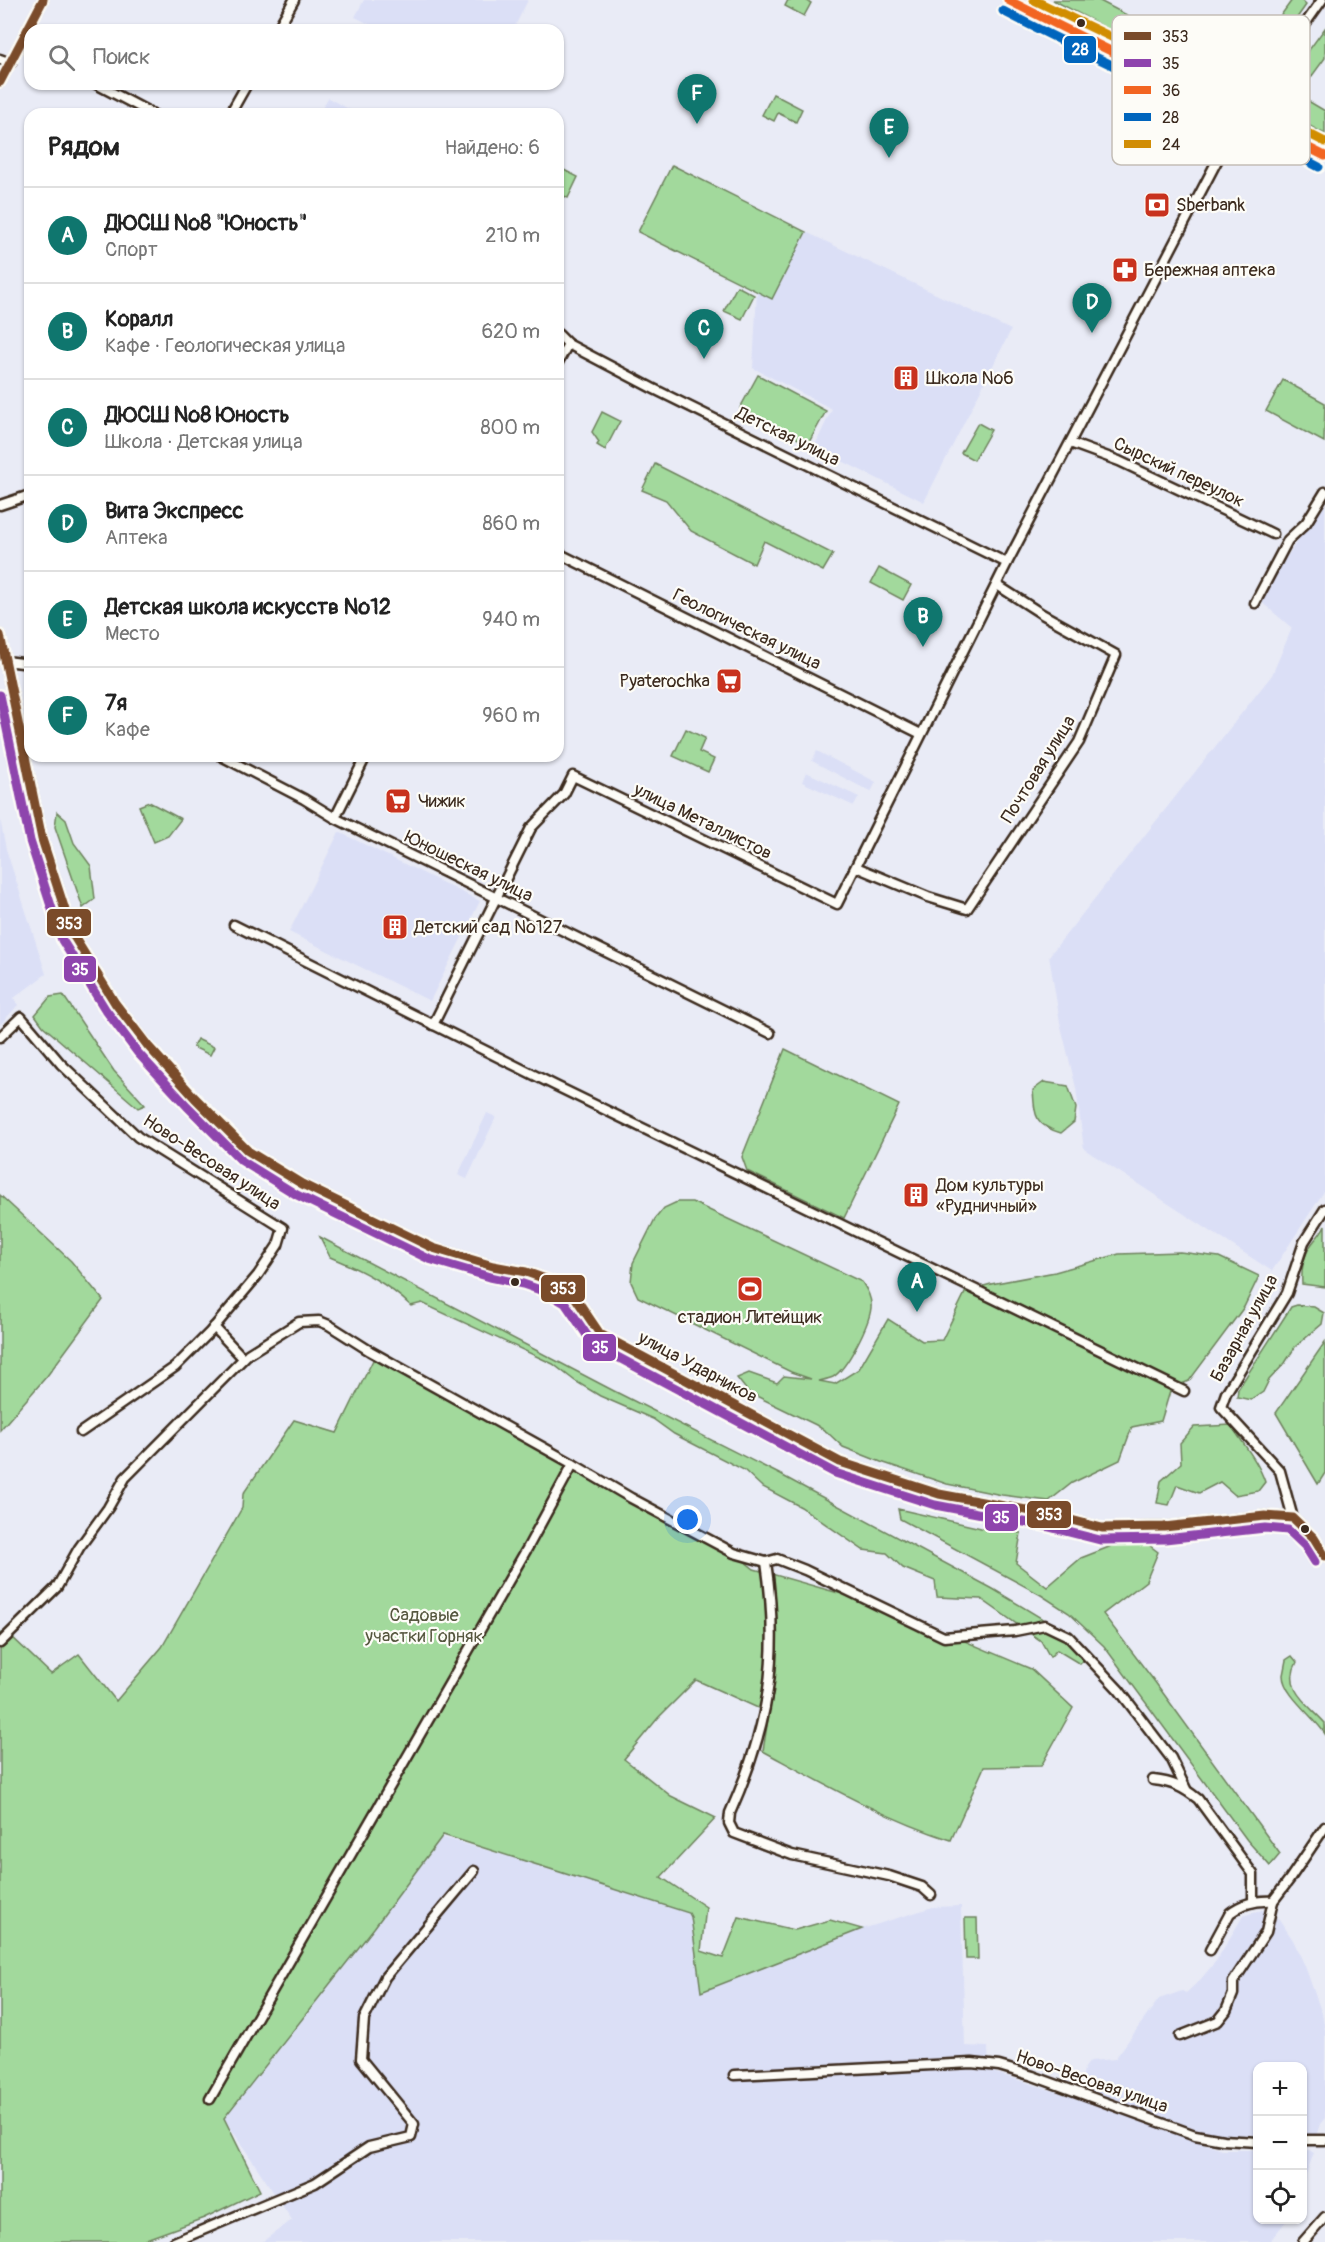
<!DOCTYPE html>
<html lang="ru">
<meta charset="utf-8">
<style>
body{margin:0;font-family:Pangolin,sans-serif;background:#f6f6f6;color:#222}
.controls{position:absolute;right:18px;bottom:18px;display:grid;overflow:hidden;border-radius:12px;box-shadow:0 2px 4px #0004}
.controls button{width:54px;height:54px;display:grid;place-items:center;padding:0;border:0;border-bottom:2px solid #e0e0e0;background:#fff;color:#222;font:30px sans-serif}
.you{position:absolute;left:688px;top:1520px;width:21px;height:21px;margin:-15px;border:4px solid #fff;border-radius:50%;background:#1a73e8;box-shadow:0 0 0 9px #1a73e833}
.badge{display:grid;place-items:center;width:39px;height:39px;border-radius:50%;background:#0f766e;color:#fff;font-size:20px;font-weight:700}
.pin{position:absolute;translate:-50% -50px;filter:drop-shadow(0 2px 3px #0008)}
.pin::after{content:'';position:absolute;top:32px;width:21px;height:18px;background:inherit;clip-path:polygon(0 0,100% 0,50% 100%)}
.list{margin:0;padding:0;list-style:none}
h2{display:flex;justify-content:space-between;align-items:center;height:78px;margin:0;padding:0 24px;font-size:26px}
h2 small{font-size:20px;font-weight:400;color:#767676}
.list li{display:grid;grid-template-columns:39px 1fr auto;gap:18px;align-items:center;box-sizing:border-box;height:96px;padding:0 24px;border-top:2px solid #e0e0e0}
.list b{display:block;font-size:22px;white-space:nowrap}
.list p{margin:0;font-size:20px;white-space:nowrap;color:#767676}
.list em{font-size:20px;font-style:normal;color:#767676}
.icon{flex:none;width:33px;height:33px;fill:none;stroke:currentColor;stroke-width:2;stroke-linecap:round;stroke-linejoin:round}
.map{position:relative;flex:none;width:1325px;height:2242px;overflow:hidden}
.search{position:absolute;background:#fff;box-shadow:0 2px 4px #0004;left:24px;top:24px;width:540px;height:66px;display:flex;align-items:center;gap:15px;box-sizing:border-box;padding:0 21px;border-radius:18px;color:#767676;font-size:22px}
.panel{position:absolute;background:#fff;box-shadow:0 2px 4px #0004;left:24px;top:108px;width:540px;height:654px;border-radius:18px}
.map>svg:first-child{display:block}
</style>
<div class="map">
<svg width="1325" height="2242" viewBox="0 0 1325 2242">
<rect width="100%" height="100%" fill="#e9ebf6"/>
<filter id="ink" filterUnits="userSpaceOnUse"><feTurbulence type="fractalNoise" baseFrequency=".0167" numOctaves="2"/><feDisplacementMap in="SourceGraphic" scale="12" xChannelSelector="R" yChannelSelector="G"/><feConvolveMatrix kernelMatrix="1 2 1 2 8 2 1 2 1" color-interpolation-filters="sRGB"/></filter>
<g filter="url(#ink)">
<g fill="#dbdff6">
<path d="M364,0H528L513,30H381L355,17Z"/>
<path d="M328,98L358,114H319Z"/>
<path d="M806,232L1011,330L924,502L826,453L820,458L811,454L832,409L753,368L757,291L772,299Z"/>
<path d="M1325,498V1190L1272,1271L1084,1149L1076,1088L1060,1022L1049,956L1272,675L1292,628L1259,600Z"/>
<path d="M817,751L876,782L871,792L812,761Z"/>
<path d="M806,772L859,797L854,806L802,782Z"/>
<path d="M0,819L6,849L46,974L14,998L18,1005L0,1025Z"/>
<path d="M339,832L480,901L430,1001L289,932Z"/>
<path d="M487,1113L496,1117L467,1179L458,1175Z"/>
<path d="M441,1837L521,1860L689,1913L691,1917L701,1992L862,1929L933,1907L961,1906L965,2046L988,2047L989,2071L1080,2099L1222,2150H1257L1258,2220H1287L1269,2242H262L292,2220L224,2118L394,1901Z"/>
<path d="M1262,1910L1279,1919L1293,1940L1305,1966L1322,2014L1325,2030V2118L1320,2124L1316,2136H1303L1302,2066H1258L1257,2138L1212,2135L1194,2130L1085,2088L1081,2083L1084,2069L1090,2061L1115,2059L1159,1999L1182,1991L1186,1993L1200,1980L1216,1961L1243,1916Z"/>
<path d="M1303,2150H1309L1314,2153L1303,2182Z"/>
</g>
<g fill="#a2d99c" stroke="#6e825d" stroke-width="1.5">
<path d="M788,0H806L811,3L804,16L785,6Z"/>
<path d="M1053,0H1098L1225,66L1211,83Z"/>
<path d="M1292,0H1301L1306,5L1261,69L1247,62Z"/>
<path d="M1325,28V58L1298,95L1325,111V134L1283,112L1287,108L1274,98Z"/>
<path d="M773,94L802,109L796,122L778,113L774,121L762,115Z"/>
<path d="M672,165L806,232L772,299L638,232Z"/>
<path d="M558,167L578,177L568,198L558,193Z"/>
<path d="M737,286L754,295L742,319L724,311Z"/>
<path d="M758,375L826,411L808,444L740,408Z"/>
<path d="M1283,380L1325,403L1324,442L1266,411Z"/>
<path d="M602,412L620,421L605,450L597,445L599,442L592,432Z"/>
<path d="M978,423L991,430L974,460L961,453Z"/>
<path d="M655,464L833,554L823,571L764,541L754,564L691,531L666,500L642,490Z"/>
<path d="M879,568L911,585L903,600L871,583Z"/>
<path d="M686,729L705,738L699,752L714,759L708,772L673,756Z"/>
<path d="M149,802L181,819L168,836L154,842L139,806Z"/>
<path d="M57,812L66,820L74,843L91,866L95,899L83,908L55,827Z"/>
<path d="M63,995L114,1071L145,1105L138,1108L43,1026L35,1015L50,997Z"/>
<path d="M197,1039L214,1047L210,1055L193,1047Z"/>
<path d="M785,1049L899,1105L844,1218L747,1171L742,1157Z"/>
<path d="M1044,1082L1068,1086L1076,1108L1074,1122L1061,1133C1034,1125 1035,1116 1033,1090Z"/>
<path d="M0,1195L71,1261L103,1300L47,1376L0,1430Z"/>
<path d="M677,1202H692L862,1282C867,1290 872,1298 871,1308C869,1325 847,1369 833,1377C829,1379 823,1380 819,1381L835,1384L859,1369L888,1319L922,1341L942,1340L966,1291L991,1284L1055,1272L1119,1254L1180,1252L1219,1257L1259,1276L1244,1307L1189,1381L1171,1388L1161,1421L1132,1427L1120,1460L1072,1483L1049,1501L1002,1495L947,1484L881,1462L843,1447L827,1432L816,1425L748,1392L737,1378L749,1373L777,1383L784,1376L811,1379L791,1372L638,1297L631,1282L633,1263L655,1219L664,1208Z"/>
<path d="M1325,1225V1287L1302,1284C1301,1269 1304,1253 1314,1241C1318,1236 1322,1232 1325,1225Z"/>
<path d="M320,1237L614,1391L781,1475L993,1589L1056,1627L1084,1660L1080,1664L1057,1650L1050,1657L1041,1641L981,1599L937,1597L935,1581L903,1568L887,1553L863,1550L801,1507L761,1486L744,1470L674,1434L653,1419L600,1396L575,1381L553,1364L422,1303L411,1306C387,1283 361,1270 330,1257Z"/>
<path d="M1297,1305L1314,1307L1324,1313L1322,1324L1295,1347L1285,1363L1269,1380L1263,1392L1251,1400L1237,1397L1238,1389L1291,1307Z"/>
<path d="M1325,1342V1473L1318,1484L1276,1413Z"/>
<path d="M374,1358L734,1553L754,1569L877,1604L1031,1669L1073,1708L1041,1766L984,1767L951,1840C885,1819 824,1784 763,1751L769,1713L696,1680L658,1718L624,1759L671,1796L716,1818L661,1877L706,1907L701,1951L723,1958L739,1917L795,1930L830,1920L862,1929L701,1992L691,1917L689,1913L443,1835L374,1928L224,2118L260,2191L204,2218L138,2242H0V1632L12,1637L51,1674L79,1654L116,1701L162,1647L242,1508L243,1494L294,1420L337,1433Z"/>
<path d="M1231,1425C1243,1444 1258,1461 1265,1482L1258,1491L1235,1495L1220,1482L1199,1493L1177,1485L1169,1505L1157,1503L1161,1481L1181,1463L1180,1443L1194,1427Z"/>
<path d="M898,1509L981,1528L1021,1533L1016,1563L1047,1587L1081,1558L1137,1536L1158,1552L1146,1581L1103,1614L1155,1682L1280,1854L1270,1866L1247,1840L1104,1646L1069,1613L1041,1595L900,1519Z"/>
<path d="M1292,1656L1297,1662C1282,1689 1308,1704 1325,1723V1734C1316,1718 1283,1695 1283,1675C1284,1670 1285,1665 1286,1660Z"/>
<path d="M965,1918H977L978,1959H966Z"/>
</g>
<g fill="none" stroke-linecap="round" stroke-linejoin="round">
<g stroke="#3b2a1e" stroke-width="13">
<g id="street">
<path d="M1008,0L1076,35L1242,113L1325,156"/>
<path d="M277,30L294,0"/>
<path d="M0,59L11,63"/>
<path d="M0,82L43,0"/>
<path d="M96,84L153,114"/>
<path d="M230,114L247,84"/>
<path d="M558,334L568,344L652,388L1007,563"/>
<path d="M558,362L568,344"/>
<path d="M1070,443L1119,461L1273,534"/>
<path d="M0,505L30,495"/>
<path d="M558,553L921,734"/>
<path d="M1255,603L1288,540L1306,523L1325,492"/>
<path d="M0,635L42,839L73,935L115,1003L148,1046L195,1098L248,1151L302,1184L433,1248L493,1266L526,1272L551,1281L573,1294L600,1334L840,1462L939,1494L1048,1514L1102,1528L1164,1527L1265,1516L1293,1518L1314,1538L1325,1556"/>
<path d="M6,661L30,664"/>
<path d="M221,756L304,799L335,818L770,1033"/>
<path d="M335,818L366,756"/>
<path d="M856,867L928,897L967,909L1079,742L1116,655L1042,614L997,585"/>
<path d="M234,925L554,1085L1184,1391"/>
<path d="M433,1025L531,828L564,794L573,776L837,904L1007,563L1242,113L1322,0"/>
<path d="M0,1037L21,1017L61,1064L138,1137L283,1228L278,1245L258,1275L210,1332L175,1367L81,1432"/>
<path d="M214,1327L243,1358"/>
<path d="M1293,1518L1280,1471L1221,1407L1226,1393L1287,1293L1304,1242L1325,1209"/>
<path d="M0,1643L57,1587L79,1548L108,1508L125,1478L248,1354L299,1322L319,1321L329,1325L370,1351L573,1464"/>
<path d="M1153,1780C1172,1782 1183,1787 1198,1799L1253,1874V1902"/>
<path d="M931,1895L922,1887L889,1876L792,1855L734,1833L729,1823L730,1813C769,1726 780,1657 766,1562L777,1559L805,1570L944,1637L1015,1631L1045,1625L1068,1636L1119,1690L1171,1758L1186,1789"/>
<path d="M1210,1950L1230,1913C1243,1903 1256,1900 1273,1901"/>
<path d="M1180,2036L1218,2021L1226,2011L1233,1994V1982L1266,1932L1273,1901L1289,1880L1325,1827"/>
<path d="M734,2075L972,2063L999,2066L1033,2076L1195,2135L1223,2140L1258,2142"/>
<path d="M210,2099L528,1547L573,1464L631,1498L734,1553L766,1562"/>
<path d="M1302,2140H1325"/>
<path d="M174,2242L315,2183L369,2147L411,2137L414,2124L361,2059L364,2019L385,1977L474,1871"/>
<path d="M1303,2242L1325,2217"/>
</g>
</g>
<use href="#street" stroke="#fdfcf7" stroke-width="8"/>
<g stroke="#fdfcf7" stroke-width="14">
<g id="bus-1">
<path d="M0,82L43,0"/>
<path d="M0,635L42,839L73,935L115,1003L148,1046L195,1098L248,1151L302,1184L433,1248L493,1266L526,1272L551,1281L573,1294L600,1334L840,1462L939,1494L1048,1514L1102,1528L1164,1527L1265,1516L1293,1518L1314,1538L1325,1556"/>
</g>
</g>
<g stroke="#fdfcf7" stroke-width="14">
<path id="bus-2" d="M0,695L30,841L62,940L105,1009L138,1053L187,1106L242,1161L297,1195L429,1259L490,1277L523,1284L546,1292L565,1303L593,1344L835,1473L935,1505L1045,1526L1100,1540L1165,1539L1265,1528L1288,1530L1305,1546L1315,1562"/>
</g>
<g stroke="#fdfcf7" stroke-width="14">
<path id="bus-3" d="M1008,0C1113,54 1220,102 1325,156"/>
</g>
<g stroke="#fdfcf7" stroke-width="14">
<path id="bus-4" d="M1003,11C1107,65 1215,112 1319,167"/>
</g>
<g stroke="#fdfcf7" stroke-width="14">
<path id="bus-5" d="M1034,0L1247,102L1325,142"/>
</g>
<use href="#bus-1" stroke="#7a4b2a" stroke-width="9"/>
<use href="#bus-2" stroke="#8e44ad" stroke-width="9"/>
<use href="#bus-3" stroke="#f26522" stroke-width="9"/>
<use href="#bus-4" stroke="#0065bd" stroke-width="9"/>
<use href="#bus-5" stroke="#d18d06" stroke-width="9"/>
</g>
</g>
<defs>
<g id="bank-square" transform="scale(1.35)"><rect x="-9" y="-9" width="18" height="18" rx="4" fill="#c8321e" stroke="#fdfcf7"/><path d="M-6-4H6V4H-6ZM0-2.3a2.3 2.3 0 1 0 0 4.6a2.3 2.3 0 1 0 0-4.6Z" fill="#fff"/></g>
<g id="pharmacy-square" transform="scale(1.35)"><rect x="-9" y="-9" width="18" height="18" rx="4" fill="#c8321e" stroke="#fdfcf7"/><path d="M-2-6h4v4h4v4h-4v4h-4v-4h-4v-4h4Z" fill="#fff"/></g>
<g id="building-square" transform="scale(1.35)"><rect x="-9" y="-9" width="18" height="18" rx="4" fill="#c8321e" stroke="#fdfcf7"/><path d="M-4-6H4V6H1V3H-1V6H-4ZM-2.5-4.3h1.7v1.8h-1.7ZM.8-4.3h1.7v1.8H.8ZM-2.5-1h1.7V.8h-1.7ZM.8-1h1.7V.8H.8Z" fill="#fff"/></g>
<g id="supermarket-square" transform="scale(1.35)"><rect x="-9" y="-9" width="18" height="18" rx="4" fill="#c8321e" stroke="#fdfcf7"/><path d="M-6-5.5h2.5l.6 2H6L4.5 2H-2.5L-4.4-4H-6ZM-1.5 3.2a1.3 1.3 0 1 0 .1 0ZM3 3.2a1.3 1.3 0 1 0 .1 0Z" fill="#fff"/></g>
<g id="stadium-square" transform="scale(1.35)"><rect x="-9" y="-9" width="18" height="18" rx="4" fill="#c8321e" stroke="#fdfcf7"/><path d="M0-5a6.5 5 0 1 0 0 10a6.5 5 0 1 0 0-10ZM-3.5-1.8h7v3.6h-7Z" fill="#fff"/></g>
</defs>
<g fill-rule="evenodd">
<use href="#bank-square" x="1157" y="205"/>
<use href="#pharmacy-square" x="1125" y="270"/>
<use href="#building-square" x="906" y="378"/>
<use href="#supermarket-square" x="729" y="681"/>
<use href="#supermarket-square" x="398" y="801"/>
<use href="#building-square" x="395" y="927"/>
<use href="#building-square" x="916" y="1195"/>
<use href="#stadium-square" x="750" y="1289"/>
</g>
<g fill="#3b2a1e" stroke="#fdfcf7" stroke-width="2">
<circle cx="1081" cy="23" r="5"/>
<circle cx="515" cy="1282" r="5"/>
<circle cx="1305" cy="1529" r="5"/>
</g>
<g text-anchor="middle" stroke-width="4.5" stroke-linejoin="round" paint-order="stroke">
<g font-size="18" fill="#3b2a1e" stroke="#fdfcf7" text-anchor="start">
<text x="1176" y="211">Sberbank</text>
<text x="1144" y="276">Бережная аптека</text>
<text x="926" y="384">Школа №6</text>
<text x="710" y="687" text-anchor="end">Pyaterochka</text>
<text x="418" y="807">Чижик</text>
<text x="414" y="933">Детский сад №127</text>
<text x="936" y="1191">Дом культуры<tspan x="936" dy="21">«Рудничный»</tspan></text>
<text x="750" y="1323" text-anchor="middle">стадион Литейщик</text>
</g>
<g font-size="18" fill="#3b2a1e" stroke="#fdfcf7">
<text transform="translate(788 436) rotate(26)" y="6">Детская улица</text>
<text transform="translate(1179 472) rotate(25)" y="6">Сырский переулок</text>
<text transform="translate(747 629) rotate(26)" y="6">Геологическая улица</text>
<text transform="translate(1038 769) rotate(-58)" y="6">Почтовая улица</text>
<text transform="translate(703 821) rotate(26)" y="6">улица Металлистов</text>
<text transform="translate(469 866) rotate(26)" y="6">Юношеская улица</text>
<text transform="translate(212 1162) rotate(33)" y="6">Ново-Весовая улица</text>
<text transform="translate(1244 1328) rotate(-61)" y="6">Базарная улица</text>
<text transform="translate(698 1367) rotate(28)" y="6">улица Ударников</text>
<text transform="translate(1092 2081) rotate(19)" y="6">Ново-Весовая улица</text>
</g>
<g font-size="18" fill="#55563e" stroke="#fdfcf7">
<text x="424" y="1621">Садовые<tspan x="424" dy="21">участки Горняк</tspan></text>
</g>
</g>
<rect x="1112" y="15" width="198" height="150" rx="9" fill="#fdfcf7" stroke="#c3bdb6" stroke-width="1.5"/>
<rect x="1124" y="32" width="27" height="8" fill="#7a4b2a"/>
<rect x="1124" y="59" width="27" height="8" fill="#8e44ad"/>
<rect x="1124" y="86" width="27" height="8" fill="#f26522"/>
<rect x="1124" y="113" width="27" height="8" fill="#0065bd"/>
<rect x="1124" y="140" width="27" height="8" fill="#d18d06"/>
<g font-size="16" fill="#3b2a1e">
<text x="1162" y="42">353</text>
<text x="1162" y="69">35</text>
<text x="1162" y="96">36</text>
<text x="1162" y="123">28</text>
<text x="1162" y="150">24</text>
</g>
<g stroke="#fdfcf7" stroke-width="2">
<rect x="1063" y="35" width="34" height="29" rx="6" fill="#0065bd"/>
<rect x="46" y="908" width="46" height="29" rx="6" fill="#7a4b2a"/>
<rect x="63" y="955" width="34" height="28" rx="6" fill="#8e44ad"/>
<rect x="540" y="1274" width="46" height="29" rx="6" fill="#7a4b2a"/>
<rect x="582" y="1333" width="35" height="29" rx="6" fill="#8e44ad"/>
<rect x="1026" y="1500" width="46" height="29" rx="6" fill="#7a4b2a"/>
<rect x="984" y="1503" width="35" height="29" rx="6" fill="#8e44ad"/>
</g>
<g font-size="16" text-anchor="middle" font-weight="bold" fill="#fff">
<text x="1080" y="55">28</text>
<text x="69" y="929">353</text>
<text x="80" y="975">35</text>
<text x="563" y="1294">353</text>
<text x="600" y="1353">35</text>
<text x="1049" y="1520">353</text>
<text x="1001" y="1523">35</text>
</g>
</svg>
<div class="controls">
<button>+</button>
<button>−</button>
<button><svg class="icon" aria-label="locate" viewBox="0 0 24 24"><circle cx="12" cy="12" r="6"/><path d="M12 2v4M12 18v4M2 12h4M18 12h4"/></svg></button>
</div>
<div class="you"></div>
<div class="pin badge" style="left:917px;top:1312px">A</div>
<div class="pin badge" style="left:923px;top:647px">B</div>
<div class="pin badge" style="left:704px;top:359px">C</div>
<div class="pin badge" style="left:1092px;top:333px">D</div>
<div class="pin badge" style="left:889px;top:158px">E</div>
<div class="pin badge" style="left:697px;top:124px">F</div>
<div class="search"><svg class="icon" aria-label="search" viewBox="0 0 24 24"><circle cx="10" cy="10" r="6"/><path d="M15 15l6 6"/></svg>Поиск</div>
<section class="panel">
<h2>Рядом<small>Найдено: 6</small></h2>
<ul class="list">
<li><span class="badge">A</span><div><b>ДЮСШ №8 &quot;Юность&quot;</b><p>Спорт</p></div><em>210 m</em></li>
<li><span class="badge">B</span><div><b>Коралл</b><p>Кафе · Геологическая улица</p></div><em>620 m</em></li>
<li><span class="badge">C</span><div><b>ДЮСШ №8 Юность</b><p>Школа · Детская улица</p></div><em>800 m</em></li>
<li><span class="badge">D</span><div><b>Вита Экспресс</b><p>Аптека</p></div><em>860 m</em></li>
<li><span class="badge">E</span><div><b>Детская школа искусств №12</b><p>Место</p></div><em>940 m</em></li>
<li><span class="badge">F</span><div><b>7я</b><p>Кафе</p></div><em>960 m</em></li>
</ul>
</section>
</div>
